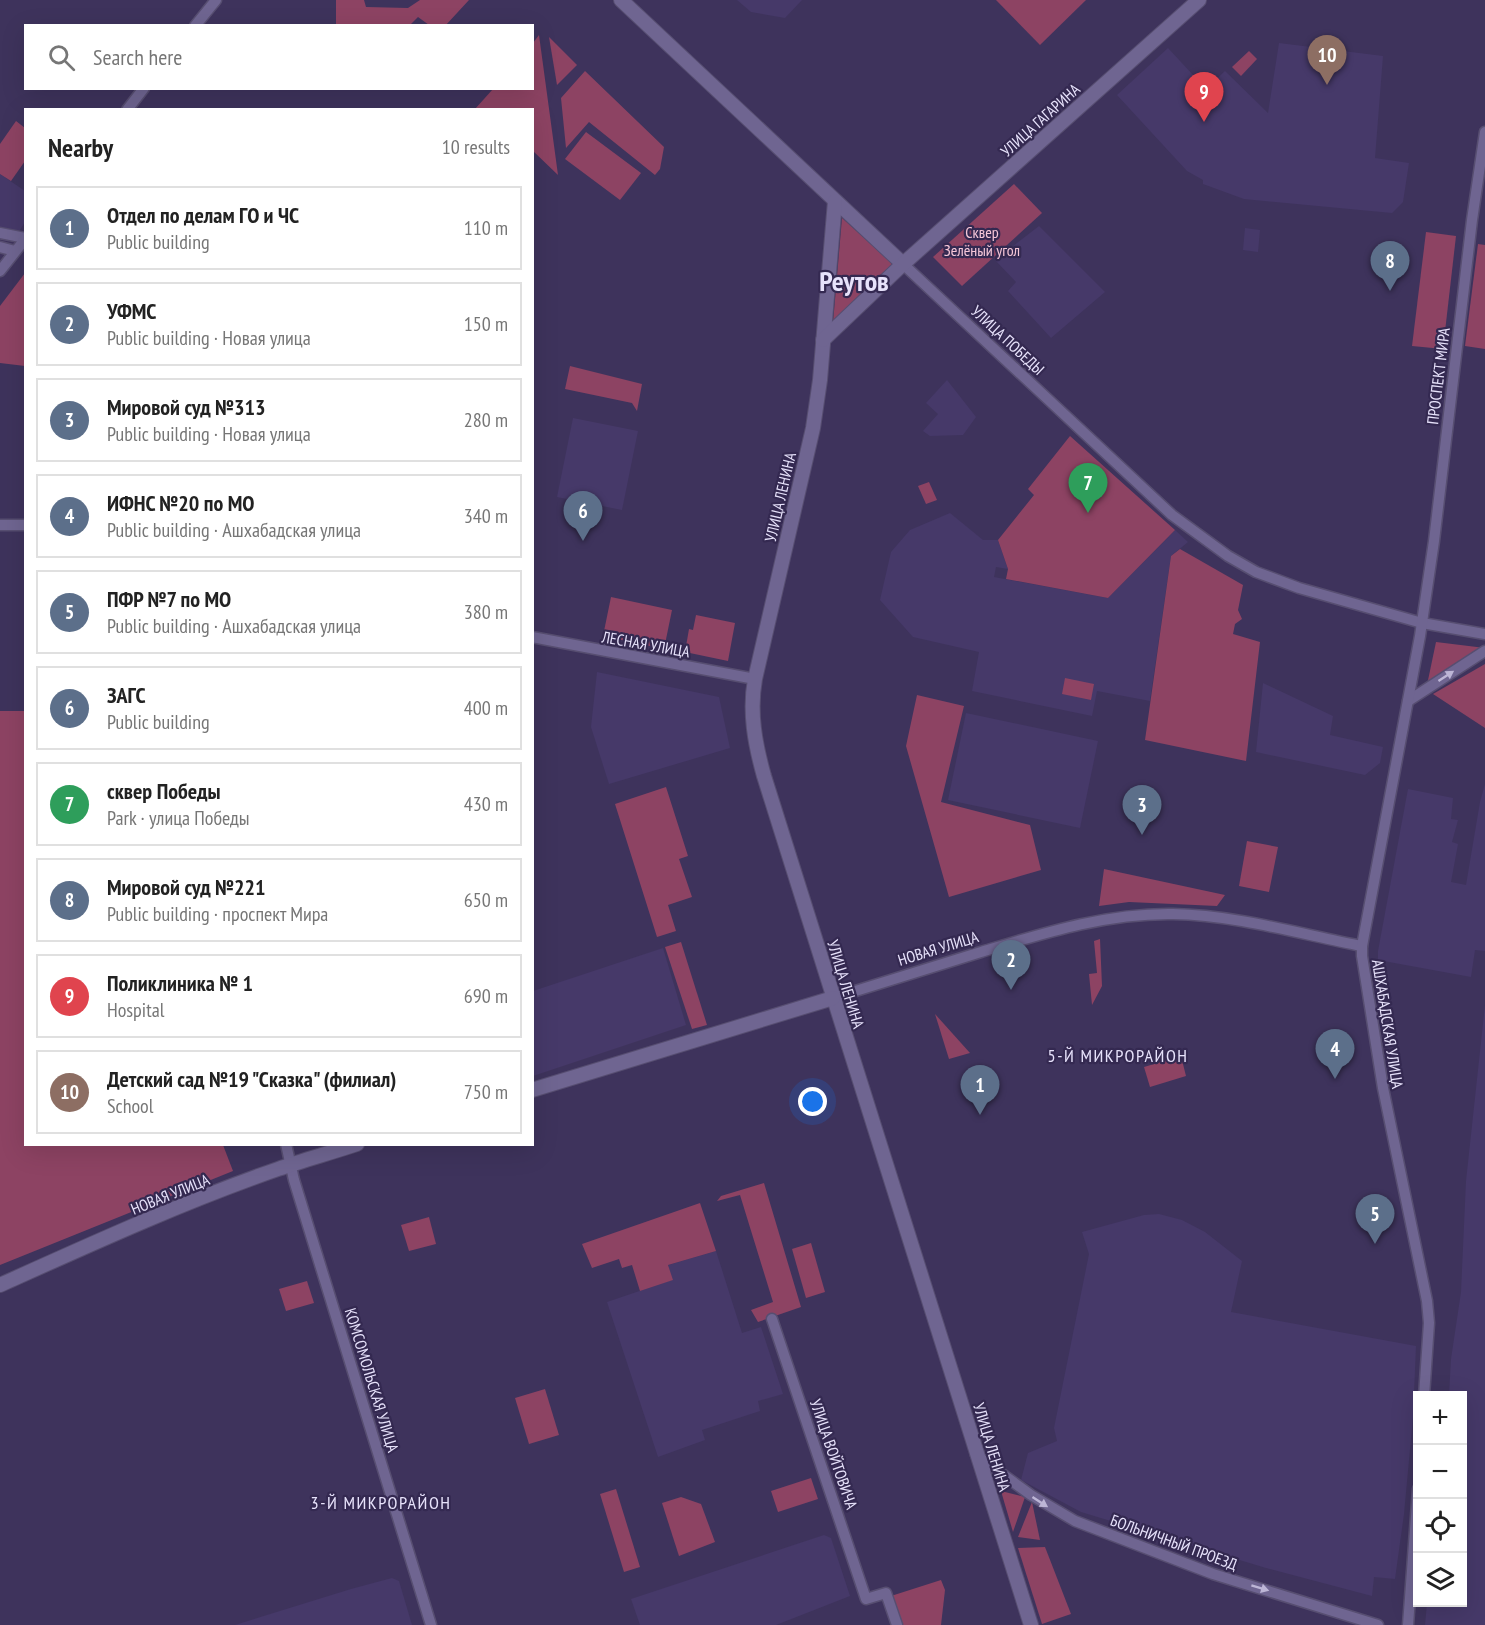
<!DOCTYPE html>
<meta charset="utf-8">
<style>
body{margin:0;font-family:"PT Sans Narrow",sans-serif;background:#f2f2f2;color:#222}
.controls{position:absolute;right:18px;bottom:18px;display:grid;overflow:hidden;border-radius:0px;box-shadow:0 6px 24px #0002}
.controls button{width:54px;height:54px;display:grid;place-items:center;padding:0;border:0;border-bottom:2px solid #e0e0e0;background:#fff;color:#222;font:30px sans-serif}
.you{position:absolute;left:813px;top:1102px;width:21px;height:21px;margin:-15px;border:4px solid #fff;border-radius:50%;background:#1a73e8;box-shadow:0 0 0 9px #1a73e833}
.badge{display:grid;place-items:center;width:39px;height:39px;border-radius:50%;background:#2563eb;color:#fff;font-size:20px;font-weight:700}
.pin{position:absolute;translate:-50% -50px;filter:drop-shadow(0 2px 3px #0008)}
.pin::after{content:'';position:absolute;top:32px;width:21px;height:18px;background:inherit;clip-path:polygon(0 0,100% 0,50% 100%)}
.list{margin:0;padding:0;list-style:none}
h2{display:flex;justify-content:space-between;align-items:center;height:78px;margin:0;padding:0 24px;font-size:26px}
h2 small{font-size:20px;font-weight:400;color:#767676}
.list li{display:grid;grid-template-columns:39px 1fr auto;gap:18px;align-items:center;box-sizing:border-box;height:84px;margin:0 12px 12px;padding:0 12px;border:2px solid #e0e0e0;border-radius:0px}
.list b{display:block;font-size:22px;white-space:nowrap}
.list p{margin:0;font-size:20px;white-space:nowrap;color:#767676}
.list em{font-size:20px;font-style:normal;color:#767676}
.icon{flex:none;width:33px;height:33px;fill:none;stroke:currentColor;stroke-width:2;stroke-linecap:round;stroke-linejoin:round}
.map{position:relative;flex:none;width:1485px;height:1625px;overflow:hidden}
.search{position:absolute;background:#fff;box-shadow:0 6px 24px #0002;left:24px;top:24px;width:510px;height:66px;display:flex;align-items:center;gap:15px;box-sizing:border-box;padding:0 21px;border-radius:0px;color:#767676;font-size:22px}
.panel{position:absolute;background:#fff;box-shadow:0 6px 24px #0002;left:24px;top:108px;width:510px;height:1038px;border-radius:0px}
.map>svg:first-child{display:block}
</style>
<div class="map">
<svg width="1485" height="1625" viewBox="0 0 1485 1625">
<rect width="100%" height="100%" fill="#3e335c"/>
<g fill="#463969">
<path d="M737,0H802L785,18L751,12Z"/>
<path d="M1279,43L1383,56L1375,158L1409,163L1403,202L1392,213L1244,199L1203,184V180L1187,171L1117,95L1168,48L1206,89L1225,71L1268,113Z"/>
<path d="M0,174L25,191V222L18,233L0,228Z"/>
<path d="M1039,226L1105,292L1051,338L1008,291L1016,282L995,260Z"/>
<path d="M1245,228L1260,230L1258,252L1243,250Z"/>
<path d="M947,380L976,417L963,435L930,436L923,431L938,414L926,403Z"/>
<path d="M573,418L638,431L622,510L557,497Z"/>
<path d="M950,513L983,540H998L1008,569L996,567L994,577L1108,598L1175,530L1188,542L1171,556L1150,701L1097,691L1092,716L972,691L979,652L913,637L880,600L891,552L910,530Z"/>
<path d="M597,672L719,697L730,748L609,784L591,727Z"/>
<path d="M1263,683L1333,716L1330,735L1383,747L1380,763L1365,775L1256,752Z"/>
<path d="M966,713L1098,741L1080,828L948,800Z"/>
<path d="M1485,784V951L1475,950L1471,977L1378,960V951L1408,789L1453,798L1451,819L1458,820L1452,842L1458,844L1451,882L1466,885L1480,802Z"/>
<path d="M663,948L686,1025L533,1076V991Z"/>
<path d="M1485,1005V1625H1425L1427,1603L1462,1602V1396L1449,1395L1451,1359L1461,1292L1466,1181Z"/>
<path d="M1159,1214L1182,1220L1205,1232L1242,1261L1231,1312L1416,1346L1413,1417L1404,1514L1395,1579L1374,1577L1372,1596L1266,1568L1081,1512L1021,1480L1028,1453L1057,1441L1054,1428L1089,1254L1082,1232L1144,1215Z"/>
<path d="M716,1251L742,1333L761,1327L783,1394L758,1401L760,1411L702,1430L705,1440L658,1457L607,1302L672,1280L668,1265Z"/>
<path d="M824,1535L831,1538L850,1596L776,1625H640L631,1599Z"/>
<path d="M392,1578L399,1581L412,1625H235L351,1589Z"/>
</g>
<g fill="#8d4363">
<path d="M336,0H364L366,7L408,8L420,0H469L445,26L429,25L418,17L410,25H336Z"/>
<path d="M996,0H1086L1040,45Z"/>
<path d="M539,35L558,175L533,151L532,110L475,109L493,89L532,88L533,43Z"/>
<path d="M549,37L577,65L557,85Z"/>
<path d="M1249,51L1257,59L1241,76L1232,67Z"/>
<path d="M585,71L664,147L660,169L655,175L589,122L566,148L561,98Z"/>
<path d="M16,121L25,128V161L11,181L0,174V144Z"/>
<path d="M586,132L641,173L620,200L565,159Z"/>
<path d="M1014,184L1042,213L962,286L933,257Z"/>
<path d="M842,218L894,265L833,323Z"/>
<path d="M1426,232L1456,236L1443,349L1412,346Z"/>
<path d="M1478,244L1485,245V349L1465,346Z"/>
<path d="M25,273V366L0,363V306Z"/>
<path d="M570,366L642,384L637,411L632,403L565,389Z"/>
<path d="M1070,436L1175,530L1108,598L1006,579L1008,569L998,540L1034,495L1028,489Z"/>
<path d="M929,482L937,500L926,504L918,486Z"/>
<path d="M1180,549L1243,585L1238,610L1242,619L1235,624L1233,634L1260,642L1246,761L1145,740L1171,556Z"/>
<path d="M611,597L672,610L664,649L603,636Z"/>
<path d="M696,615L735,623L728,661L685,652L689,629L693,630Z"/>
<path d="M1436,642L1485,648L1427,685Z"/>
<path d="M1485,664V728L1433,694Z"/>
<path d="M1065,678L1094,684L1091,700L1062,694Z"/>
<path d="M917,695L964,706L941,802L1030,825L1041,870L949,897L906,746Z"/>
<path d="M0,711H25L26,1144L223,1145L233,1171L0,1265Z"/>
<path d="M666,787L688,856L679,859L692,897L668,905L676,931L657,937L615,804Z"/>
<path d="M1247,841L1278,847L1269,892L1239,886Z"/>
<path d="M1104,869L1225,895L1217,906L1129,902L1099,906Z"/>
<path d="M1100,939L1102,986L1092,1005L1089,974L1097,973L1094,941Z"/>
<path d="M681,942L707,1025L692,1029L665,947Z"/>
<path d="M935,1014L970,1053L949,1059Z"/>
<path d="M1181,1056L1186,1076L1150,1087L1144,1067Z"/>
<path d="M764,1183L801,1307L758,1322L751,1310L773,1302L740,1195L717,1201L721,1196Z"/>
<path d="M700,1203L716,1251L668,1265L673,1280L640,1291L632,1265L622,1268L619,1259L592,1268L582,1244Z"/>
<path d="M429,1217L436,1244L409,1251L401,1225Z"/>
<path d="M811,1243L825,1292L806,1298L792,1249Z"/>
<path d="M307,1281L314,1303L286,1311L279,1289Z"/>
<path d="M545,1389L559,1435L529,1444L515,1398Z"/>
<path d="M811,1478L818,1499L778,1512L771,1491Z"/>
<path d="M616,1489L640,1567L624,1572L600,1494Z"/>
<path d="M1001,1491L1025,1497L1013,1532Z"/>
<path d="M681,1497L701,1504L715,1542L679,1556L662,1503Z"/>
<path d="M1032,1502L1040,1540L1018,1537Z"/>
<path d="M1045,1547L1071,1614L1042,1624L1018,1548Z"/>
<path d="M941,1580L945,1590L941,1625H901L891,1596Z"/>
</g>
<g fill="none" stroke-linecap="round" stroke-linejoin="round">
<g stroke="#574e71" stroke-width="13">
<g id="minor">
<path d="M195,26L216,0"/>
<path d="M127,110L144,88"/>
<path d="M0,233L25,238"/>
<path d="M0,247L15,251"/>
<path d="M903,264L1172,515L1228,556L1256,572L1299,588L1422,623L1485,634"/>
<path d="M0,271L26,238"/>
<path d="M0,525H26"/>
<path d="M532,637L755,679"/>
<path d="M1408,701L1485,651"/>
<path d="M833,998C882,983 932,967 981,952C1044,933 1106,913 1173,914C1236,915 1300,934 1362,946"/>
<path d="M286,1144L294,1180L431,1625"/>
<path d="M772,1319L866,1599L886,1593L897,1625"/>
<path d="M1424,1396L1429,1323L1427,1301L1383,1088L1362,956V946L1420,636L1434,541L1472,220L1485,132"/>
<path d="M976,1455L1031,1495L1075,1521L1213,1574L1378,1625"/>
<path d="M1408,1625L1418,1489"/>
</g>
</g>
<g stroke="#574e71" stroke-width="16">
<g id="tertiary">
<path d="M621,0L903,264"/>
<path d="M835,201L820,380L813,428L755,679C749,712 755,744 764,776L1031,1625"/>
<path d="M823,340L903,264L1199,0"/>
<path d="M532,1090L833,998"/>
<path d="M0,1285C91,1244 183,1202 278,1169C304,1160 330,1153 357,1144"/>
</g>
</g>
<use href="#minor" stroke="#6f6591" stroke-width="10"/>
<use href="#tertiary" stroke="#6f6591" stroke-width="14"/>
</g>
<defs><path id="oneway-solid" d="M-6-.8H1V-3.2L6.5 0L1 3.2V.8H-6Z" transform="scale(1.5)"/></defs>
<g fill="#bdb6d6">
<use href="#oneway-solid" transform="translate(1446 676) rotate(-33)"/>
<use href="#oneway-solid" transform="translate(1040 1502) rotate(33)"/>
<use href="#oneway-solid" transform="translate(1260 1588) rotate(17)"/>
</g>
<g text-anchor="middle" stroke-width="4.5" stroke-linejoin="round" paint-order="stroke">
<g font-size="16" fill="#e7e2fb" stroke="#342951">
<text transform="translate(1040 120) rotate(-42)" y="6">УЛИЦА ГАГАРИНА</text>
<text transform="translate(1008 340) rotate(43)" y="6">УЛИЦА ПОБЕДЫ</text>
<text transform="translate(1438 376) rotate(-83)" y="6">ПРОСПЕКТ МИРА</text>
<text transform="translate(780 497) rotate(-77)" y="6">УЛИЦА ЛЕНИНА</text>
<text transform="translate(646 644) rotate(10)" y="6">ЛЕСНАЯ УЛИЦА</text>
<text transform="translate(938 948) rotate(-17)" y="6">НОВАЯ УЛИЦА</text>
<text transform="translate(846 984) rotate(73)" y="6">УЛИЦА ЛЕНИНА</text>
<text transform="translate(1388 1024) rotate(81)" y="6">АШХАБАДСКАЯ УЛИЦА</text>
<text transform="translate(170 1194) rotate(-22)" y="6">НОВАЯ УЛИЦА</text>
<text transform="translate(372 1380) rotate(73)" y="6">КОМСОМОЛЬСКАЯ УЛИЦА</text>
<text transform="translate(992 1447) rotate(73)" y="6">УЛИЦА ЛЕНИНА</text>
<text transform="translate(834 1454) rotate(71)" y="6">УЛИЦА ВОЙТОВИЧА</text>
<text transform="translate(1174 1542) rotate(20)" y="6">БОЛЬНИЧНЫЙ ПРОЕЗД</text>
</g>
<g font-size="16" fill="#f6c7d8" stroke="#342951">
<text x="982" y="238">Сквер<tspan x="982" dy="18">Зелёный угол</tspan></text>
</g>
<g font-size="18" letter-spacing="1.5" fill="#e7e2fb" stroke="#342951">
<text x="1118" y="1062">5-Й МИКРОРАЙОН</text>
<text x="381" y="1509">3-Й МИКРОРАЙОН</text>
</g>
<g font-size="28" font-weight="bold" fill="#e7e2fb" stroke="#342951">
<text x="854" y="291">Реутов</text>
</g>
</g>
</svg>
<div class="controls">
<button>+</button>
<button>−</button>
<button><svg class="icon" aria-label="locate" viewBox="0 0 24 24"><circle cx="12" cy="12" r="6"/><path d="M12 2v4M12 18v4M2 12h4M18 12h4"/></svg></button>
<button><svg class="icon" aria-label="layers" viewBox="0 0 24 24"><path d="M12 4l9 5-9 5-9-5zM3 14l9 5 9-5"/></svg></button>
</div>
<div class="you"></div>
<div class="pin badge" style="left:980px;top:1115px;background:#5c6f8a">1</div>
<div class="pin badge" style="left:1011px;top:990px;background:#5c6f8a">2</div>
<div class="pin badge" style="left:1142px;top:835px;background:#5c6f8a">3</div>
<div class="pin badge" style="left:1335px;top:1079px;background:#5c6f8a">4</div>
<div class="pin badge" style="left:1375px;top:1244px;background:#5c6f8a">5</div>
<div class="pin badge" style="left:583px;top:541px;background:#5c6f8a">6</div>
<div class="pin badge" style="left:1088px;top:513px;background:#2e9e5b">7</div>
<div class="pin badge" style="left:1390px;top:291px;background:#5c6f8a">8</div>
<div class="pin badge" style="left:1204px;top:122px;background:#e0444e">9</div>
<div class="pin badge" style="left:1327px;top:85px;background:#8d6e63">10</div>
<div class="search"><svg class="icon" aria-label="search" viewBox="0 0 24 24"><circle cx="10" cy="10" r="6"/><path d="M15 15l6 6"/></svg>Search here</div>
<section class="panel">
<h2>Nearby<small>10 results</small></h2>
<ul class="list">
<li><span class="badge" style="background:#5c6f8a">1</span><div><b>Отдел по делам ГО и ЧС</b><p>Public building</p></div><em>110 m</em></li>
<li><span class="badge" style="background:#5c6f8a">2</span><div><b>УФМС</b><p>Public building · Новая улица</p></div><em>150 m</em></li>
<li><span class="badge" style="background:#5c6f8a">3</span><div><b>Мировой суд №313</b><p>Public building · Новая улица</p></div><em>280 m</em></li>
<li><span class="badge" style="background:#5c6f8a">4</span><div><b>ИФНС №20 по МО</b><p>Public building · Ашхабадская улица</p></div><em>340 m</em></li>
<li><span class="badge" style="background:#5c6f8a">5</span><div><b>ПФР №7 по МО</b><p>Public building · Ашхабадская улица</p></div><em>380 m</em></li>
<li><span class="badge" style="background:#5c6f8a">6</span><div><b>ЗАГС</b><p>Public building</p></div><em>400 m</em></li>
<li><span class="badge" style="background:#2e9e5b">7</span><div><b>сквер Победы</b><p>Park · улица Победы</p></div><em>430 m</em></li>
<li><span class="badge" style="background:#5c6f8a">8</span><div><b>Мировой суд №221</b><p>Public building · проспект Мира</p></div><em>650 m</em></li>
<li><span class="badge" style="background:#e0444e">9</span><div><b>Поликлиника № 1</b><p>Hospital</p></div><em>690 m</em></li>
<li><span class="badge" style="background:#8d6e63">10</span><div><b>Детский сад №19 &quot;Сказка&quot; (филиал)</b><p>School</p></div><em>750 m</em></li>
</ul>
</section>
</div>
